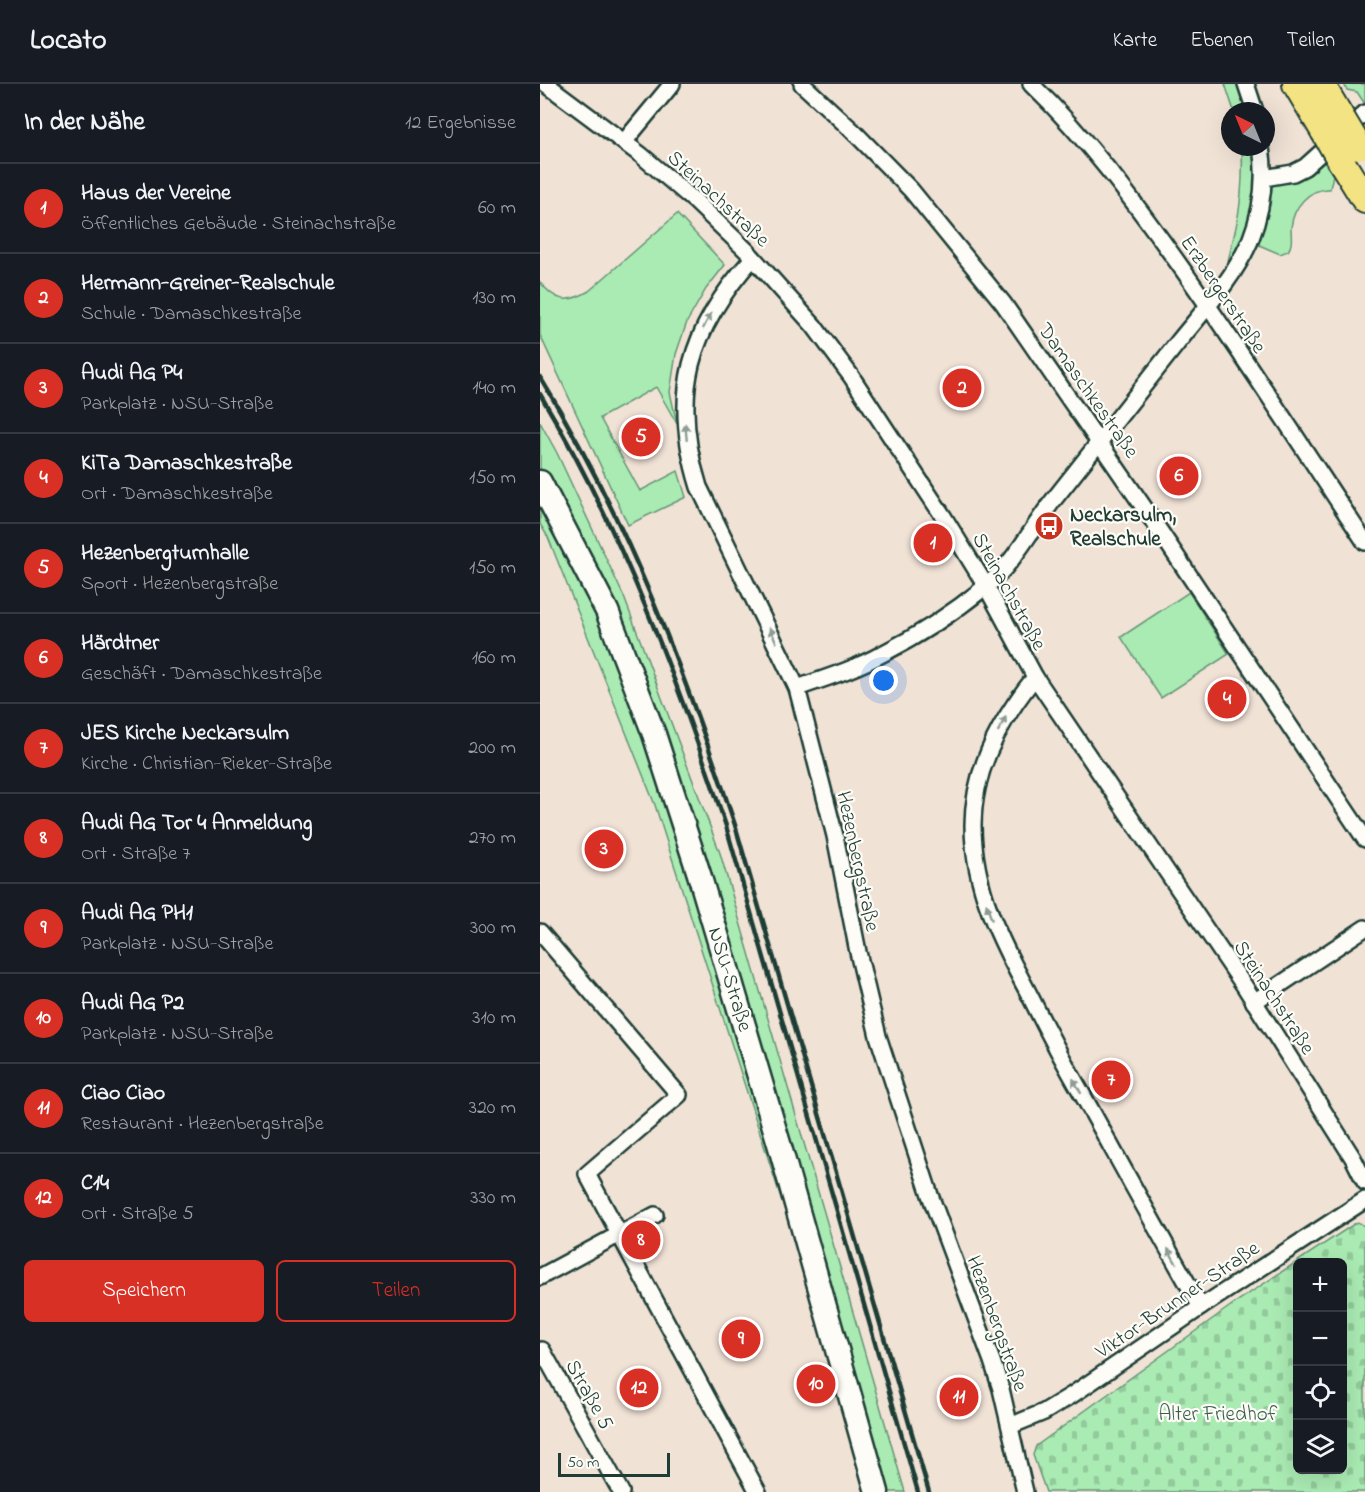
<!DOCTYPE html>
<html lang="de">
<meta charset="utf-8">
<style>
body{margin:0;font-family:"Indie Flower",sans-serif;background:#20242c;color:#f1f3f6}
.controls{position:absolute;right:18px;bottom:18px;display:grid;overflow:hidden;border-radius:9px;box-shadow:0 6px 24px #0002}
.controls button{width:54px;height:54px;display:grid;place-items:center;padding:0;border:0;border-bottom:2px solid #363941;background:#171b24;color:#f1f3f6;font:30px sans-serif}
.compass{position:absolute;left:681px;top:18px;width:54px;height:54px;border-radius:50%;background:#171b24;box-shadow:0 6px 24px #0002;rotate:317deg}
.scale{position:absolute;left:18px;bottom:15px;width:112px;box-sizing:border-box;padding-left:6px;border:3px solid #1f3d34;border-top:0;font-size:16px;line-height:21px;white-space:nowrap;color:#1f3d34;-webkit-text-stroke:4px #fdfcf7;paint-order:stroke}
.you{position:absolute;left:344px;top:597px;width:21px;height:21px;margin:-15px;border:4px solid #fff;border-radius:50%;background:#1a73e8;box-shadow:0 0 0 9px #1a73e833}
.badge{display:grid;place-items:center;width:39px;height:39px;border-radius:50%;background:#d93025;color:#fff;font-size:20px;font-weight:700}
.pin{position:absolute;translate:-50% -50%;border:3px solid #fff;box-shadow:0 2px 6px #0006}
.list{margin:0;padding:0;list-style:none}
h2{display:flex;justify-content:space-between;align-items:center;height:78px;margin:0;padding:0 24px;font-size:26px}
h2 small{font-size:20px;font-weight:400;color:#9ea1a6}
.list li{display:grid;grid-template-columns:39px 1fr auto;gap:18px;align-items:center;box-sizing:border-box;height:90px;padding:0 24px;border-top:2px solid #363941}
.list b{display:block;font-size:22px;white-space:nowrap}
.list p{margin:0;font-size:20px;white-space:nowrap;color:#9ea1a6}
.list em{font-size:20px;font-style:normal;color:#9ea1a6}
.actions{display:flex;gap:12px;padding:18px 24px}
.actions a{flex:1;padding:14px 0;border:2px solid #d93025;border-radius:9px;text-align:center;font-size:21px;color:#d93025}
.actions .main{background:#d93025;color:#fff}
.icon{flex:none;width:33px;height:33px;fill:none;stroke:currentColor;stroke-width:2;stroke-linecap:round;stroke-linejoin:round}
.map{position:relative;flex:none;width:825px;height:1408px;overflow:hidden}
header{display:flex;align-items:center;gap:36px;box-sizing:border-box;height:84px;padding:0 30px;background:#171b24;border-bottom:2px solid #363941}
header strong{font-size:28px}
nav{display:flex;gap:33px;margin-inline-start:auto;font-size:21px}
main{display:flex}
aside{flex:1;background:#171b24}
.map>svg:first-child{display:block}
</style>
<header>
<strong>Locato</strong>
<nav><a>Karte</a><a>Ebenen</a><a>Teilen</a></nav>
</header>
<main>
<aside>
<h2>In der Nähe<small>12 Ergebnisse</small></h2>
<ul class="list">
<li><span class="badge">1</span><div><b>Haus der Vereine</b><p>Öffentliches Gebäude · Steinachstraße</p></div><em>60 m</em></li>
<li><span class="badge">2</span><div><b>Hermann-Greiner-Realschule</b><p>Schule · Damaschkestraße</p></div><em>130 m</em></li>
<li><span class="badge">3</span><div><b>Audi AG P4</b><p>Parkplatz · NSU-Straße</p></div><em>140 m</em></li>
<li><span class="badge">4</span><div><b>KiTa Damaschkestraße</b><p>Ort · Damaschkestraße</p></div><em>150 m</em></li>
<li><span class="badge">5</span><div><b>Hezenbergturnhalle</b><p>Sport · Hezenbergstraße</p></div><em>150 m</em></li>
<li><span class="badge">6</span><div><b>Härdtner</b><p>Geschäft · Damaschkestraße</p></div><em>160 m</em></li>
<li><span class="badge">7</span><div><b>JES Kirche Neckarsulm</b><p>Kirche · Christian-Rieker-Straße</p></div><em>200 m</em></li>
<li><span class="badge">8</span><div><b>Audi AG Tor 4 Anmeldung</b><p>Ort · Straße 7</p></div><em>270 m</em></li>
<li><span class="badge">9</span><div><b>Audi AG PH1</b><p>Parkplatz · NSU-Straße</p></div><em>300 m</em></li>
<li><span class="badge">10</span><div><b>Audi AG P2</b><p>Parkplatz · NSU-Straße</p></div><em>310 m</em></li>
<li><span class="badge">11</span><div><b>Ciao Ciao</b><p>Restaurant · Hezenbergstraße</p></div><em>320 m</em></li>
<li><span class="badge">12</span><div><b>C14</b><p>Ort · Straße 5</p></div><em>330 m</em></li>
</ul>
<div class="actions"><a class="main">Speichern</a><a>Teilen</a></div>
</aside>
<div class="map">
<svg width="825" height="1408" viewBox="0 0 825 1408">
<defs>
<pattern id="cemetery-stones" width="16" height="16" patternUnits="userSpaceOnUse" patternTransform="scale(1.5)"><rect width="16" height="16" fill="#aaebb3"/><path d="M2 7V4a2 2 0 0 1 4 0v3zM10 15v-3a2 2 0 0 1 4 0v3z" fill="#92ca9b"/></pattern>
</defs>
<rect width="100%" height="100%" fill="#f1e2d6"/>
<filter id="ink" filterUnits="userSpaceOnUse"><feTurbulence type="fractalNoise" baseFrequency=".0167" numOctaves="2"/><feDisplacementMap in="SourceGraphic" scale="12" xChannelSelector="R" yChannelSelector="G"/><feConvolveMatrix kernelMatrix="1 2 1 2 8 2 1 2 1" color-interpolation-filters="sRGB"/></filter>
<g filter="url(#ink)">
<g fill="#aaebb3" stroke="#649474" stroke-width="1.5">
<path d="M685,0H706L715,27H694Z"/>
<path d="M804,0H825V20L817,8L807,6Z"/>
<path d="M702,63H721L724,93L779,71L793,91L790,105C769,104 753,123 751,144C751,153 753,160 748,167L740,170L710,157L684,198C687,177 693,159 697,138C702,113 703,89 702,63Z"/>
<path d="M137,130L185,181L166,205L147,238L136,270L130,308L137,340L116,303L60,334L100,407L138,387L146,413L88,441L0,251V198C16,218 27,220 49,207Z"/>
<path d="M0,338L17,369L84,513L180,769L365,1408H335L115,721L8,453L0,440Z"/>
<path d="M649,508L689,570L621,614L581,553Z"/>
</g>
<path fill="url(#cemetery-stones)" stroke="#649474" stroke-width="1.5" fill-rule="evenodd" d="M820,1139L825,1143V1408H506L493,1371L496,1362L696,1218L814,1140ZM758,1178H802V1386H758Z"/>
<g fill="none" stroke-linecap="round" stroke-linejoin="round">
<g stroke="#1f3d34" stroke-width="20">
<g id="minor">
<path d="M6,0L101,71L156,118L207,167L274,242L311,292L403,432L446,502L495,593L705,903L813,1074L825,1098"/>
<path d="M262,0L314,48L371,106L463,219L605,425L825,755"/>
<path d="M491,0C549,56 596,120 643,186C706,275 765,367 825,458"/>
<path d="M706,0L715,27"/>
<path d="M84,58L132,0"/>
<path d="M724,94L753,89L765,83L825,29"/>
<path d="M213,174C149,245 130,310 159,403L257,604L295,752L318,868L338,952L390,1111L452,1277L461,1305L485,1408"/>
<path d="M495,593C461,635 433,685 433,741C433,804 461,858 490,912C506,944 523,977 541,1008C581,1080 620,1152 661,1223"/>
<path d="M257,604C286,594 315,585 342,570C378,552 413,529 445,503C474,480 492,443 515,414C556,362 598,309 639,257C664,226 694,194 710,157C722,127 726,94 721,63"/>
<path d="M0,848L139,1011L47,1090L218,1408"/>
<path d="M714,918L825,844"/>
<path d="M0,1193L115,1131"/>
<path d="M0,1267L2,1266L81,1408"/>
<path d="M470,1342L504,1328L532,1311L661,1223L825,1116"/>
</g>
</g>
<g stroke="#1f3d34" stroke-width="27">
<path id="secondary" d="M0,398L67,527L114,650L159,790L240,1063L337,1408"/>
</g>
<g stroke="#1f3d34" stroke-width="30">
<g id="trunk">
<path d="M756,0L784,47"/>
<path d="M781,0L800,32"/>
<path d="M801,77L825,116"/>
</g>
</g>
<use href="#minor" stroke="#fdfcf7" stroke-width="15"/>
<use href="#secondary" stroke="#fdfcf7" stroke-width="22"/>
<use href="#trunk" stroke="#f4e382" stroke-width="26"/>
<g stroke="#1f3d34" stroke-width="4.5">
<path d="M0,293C87,435 143,584 195,741L389,1408"/>
<path d="M0,310C81,445 136,593 186,742L378,1408"/>
</g>
<g stroke="#1f3d34" stroke-width="30" stroke-linecap="butt">
<g id="trunk-bridge">
<path d="M800,32L818,62"/>
<path d="M784,47L801,77"/>
</g>
</g>
<use href="#trunk-bridge" stroke="#f4e382" stroke-width="26"/>
</g>
<defs><path id="oneway-solid" d="M-6-.8H1V-3.2L6.5 0L1 3.2V.8H-6Z" transform="scale(1.5)"/></defs>
<g fill="#8e9c96">
<use href="#oneway-solid" transform="translate(167 237) rotate(-63)"/>
<use href="#oneway-solid" transform="translate(146 348) rotate(-95)"/>
<use href="#oneway-solid" transform="translate(233 551) rotate(-115)"/>
<use href="#oneway-solid" transform="translate(462 640) rotate(-62)"/>
<use href="#oneway-solid" transform="translate(449 828) rotate(-109)"/>
<use href="#oneway-solid" transform="translate(537 1002) rotate(-119)"/>
<use href="#oneway-solid" transform="translate(632 1172) rotate(-120)"/>
</g>
</g>
<defs>
<g id="bus-disc" transform="scale(1.5)"><circle r="9.5" fill="#c8321e" stroke="#fdfcf7"/><path d="M-5-6H5V4H4V6H2V4H-2V6H-4V4H-5ZM-3.5-4V0h7V-4ZM-3.5 1.2v1.5H-2V1.2ZM2 1.2v1.5H3.5V1.2Z" fill="#fff"/></g>
</defs>
<g fill-rule="evenodd">
<use href="#bus-disc" x="509" y="442"/>
</g>
<g text-anchor="middle" stroke-width="4.5" stroke-linejoin="round" paint-order="stroke">
<g font-size="21" fill="#1f3d34" stroke="#fdfcf7">
<text transform="translate(179 114) rotate(43)" y="7">Steinachstraße</text>
<text transform="translate(684 210) rotate(56)" y="7">Erzbergerstraße</text>
<text transform="translate(549 306) rotate(55)" y="7">Damaschkestraße</text>
<text transform="translate(470 507) rotate(61)" y="7">Steinachstraße</text>
<text transform="translate(319 777) rotate(78)" y="7">Hezenbergstraße</text>
<text transform="translate(191 895) rotate(73)" y="7">NSU-Straße</text>
<text transform="translate(735 913) rotate(57)" y="7">Steinachstraße</text>
<text transform="translate(637 1215) rotate(-34)" y="7">Viktor-Brunner-Straße</text>
<text transform="translate(458 1239) rotate(70)" y="7">Hezenbergstraße</text>
<text transform="translate(50 1310) rotate(61)" y="7">Straße 5</text>
</g>
<g font-size="21" font-weight="bold" fill="#1f3d34" stroke="#fdfcf7" text-anchor="start">
<text x="530" y="437">Neckarsulm,<tspan x="530" dy="24">Realschule</tspan></text>
</g>
<g font-size="21" fill="#3b604d" stroke="#fdfcf7">
<text x="678" y="1336">Alter Friedhof</text>
</g>
</g>
</svg>
<div class="controls">
<button>+</button>
<button>−</button>
<button><svg class="icon" aria-label="locate" viewBox="0 0 24 24"><circle cx="12" cy="12" r="6"/><path d="M12 2v4M12 18v4M2 12h4M18 12h4"/></svg></button>
<button><svg class="icon" aria-label="layers" viewBox="0 0 24 24"><path d="M12 4l9 5-9 5-9-5zM3 14l9 5 9-5"/></svg></button>
</div>
<svg class="compass" viewBox="-18 -18 36 36"><path d="M0-13l5 13h-10z" fill="#e53935"/><path d="M0 13l5-13h-10z" fill="#9ea1a6"/></svg>
<div class="scale">50 m</div>
<div class="you"></div>
<div class="pin badge" style="left:393px;top:459px">1</div>
<div class="pin badge" style="left:422px;top:304px">2</div>
<div class="pin badge" style="left:64px;top:765px">3</div>
<div class="pin badge" style="left:687px;top:615px">4</div>
<div class="pin badge" style="left:101px;top:353px">5</div>
<div class="pin badge" style="left:639px;top:392px">6</div>
<div class="pin badge" style="left:571px;top:996px">7</div>
<div class="pin badge" style="left:101px;top:1156px">8</div>
<div class="pin badge" style="left:201px;top:1255px">9</div>
<div class="pin badge" style="left:276px;top:1300px">10</div>
<div class="pin badge" style="left:419px;top:1313px">11</div>
<div class="pin badge" style="left:99px;top:1304px">12</div>
</div>
</main>
